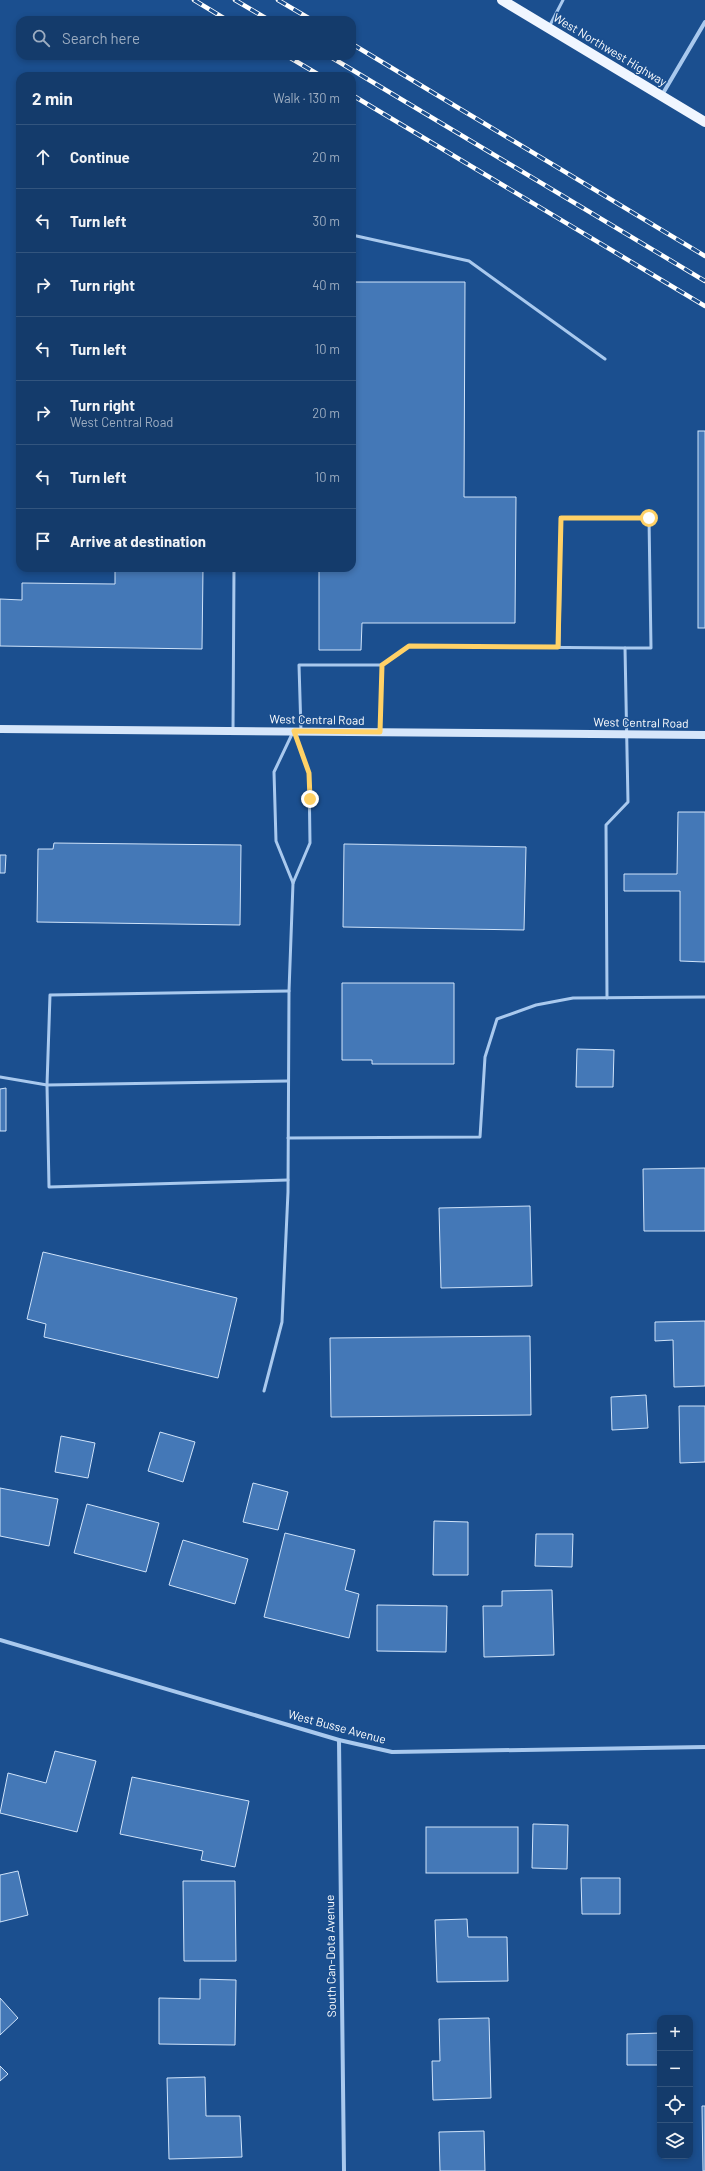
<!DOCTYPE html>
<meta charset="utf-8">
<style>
body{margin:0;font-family:Barlow,sans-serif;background:#1d4271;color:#f1f3f6}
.controls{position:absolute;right:12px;bottom:12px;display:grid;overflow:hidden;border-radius:8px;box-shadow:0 2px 6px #0003}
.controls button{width:36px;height:36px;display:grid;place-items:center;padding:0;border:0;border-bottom:1px solid #33557e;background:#143b6b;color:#f1f3f6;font:20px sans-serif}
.stop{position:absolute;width:12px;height:12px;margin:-9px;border:3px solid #ffd166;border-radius:50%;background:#fff}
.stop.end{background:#ffd166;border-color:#fff;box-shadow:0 1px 4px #0008}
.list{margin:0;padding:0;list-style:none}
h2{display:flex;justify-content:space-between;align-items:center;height:52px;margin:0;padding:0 16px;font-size:17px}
h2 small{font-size:13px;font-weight:400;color:#9dadc1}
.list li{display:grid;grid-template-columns:26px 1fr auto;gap:12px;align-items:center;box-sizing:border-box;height:64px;padding:0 16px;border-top:1px solid #33557e}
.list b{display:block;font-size:15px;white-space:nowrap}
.list p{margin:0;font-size:13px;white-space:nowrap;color:#9dadc1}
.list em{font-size:13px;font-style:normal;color:#9dadc1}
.icon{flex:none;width:22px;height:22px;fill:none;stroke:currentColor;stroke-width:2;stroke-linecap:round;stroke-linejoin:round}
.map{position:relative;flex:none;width:705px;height:2171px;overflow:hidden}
.search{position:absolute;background:#143b6b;box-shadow:0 2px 6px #0003;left:16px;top:16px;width:340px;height:44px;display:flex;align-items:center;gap:10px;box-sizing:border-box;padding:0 14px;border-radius:12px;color:#9dadc1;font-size:15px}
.panel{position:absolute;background:#143b6b;box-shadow:0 2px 6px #0003;left:16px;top:72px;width:340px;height:500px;border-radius:12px}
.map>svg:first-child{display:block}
</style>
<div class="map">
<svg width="705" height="2171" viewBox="0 0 705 2171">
<rect width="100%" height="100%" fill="#1b4f8f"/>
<g fill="#4478b7" stroke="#cfe3fa">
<path d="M352,282H465L464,497H516L515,623H362L361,650H319V568H352Z"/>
<rect x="698" y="431" width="7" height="197"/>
<path d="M115,568H203L202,649L0,646V599L22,600V583L115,584Z"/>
<path d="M678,812H705V962L680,961V891H624V874H677Z"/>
<path d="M54,843L241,845L240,925L37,922L38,849H53Z"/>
<path d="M344,844L526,847L524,930L343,927Z"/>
<path d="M0,855H6L5,873H0Z"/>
<path d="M342,983H454V1064H372V1060H342Z"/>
<path d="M577,1049L614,1050L613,1087H576Z"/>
<path d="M6,1088V1131H0V1089Z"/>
<path d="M705,1168V1231H644L643,1169Z"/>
<path d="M530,1206L532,1286L441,1288L439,1208Z"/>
<path d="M43,1252L237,1298L218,1378L44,1337L46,1324L27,1319Z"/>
<path d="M705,1321V1386L674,1387L673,1340L655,1341V1322Z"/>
<path d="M530,1336L531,1415L331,1417L330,1338Z"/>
<path d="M646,1395L648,1428L612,1430L611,1397Z"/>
<path d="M679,1406H705V1462L680,1463Z"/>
<path d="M160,1432L195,1442L183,1482L148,1471Z"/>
<path d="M61,1436L95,1443L88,1478L55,1472Z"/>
<path d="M253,1483L288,1492L278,1530L243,1522Z"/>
<path d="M0,1488L58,1499L49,1546L0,1536Z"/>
<path d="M87,1504L159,1523L146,1572L74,1553Z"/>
<path d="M434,1521L468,1522V1575H433Z"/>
<path d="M285,1533L355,1550L345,1590L359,1594L349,1638L264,1617Z"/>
<path d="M536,1534H573L572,1567L535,1566Z"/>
<path d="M183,1540L248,1559L235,1604L169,1585Z"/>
<path d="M552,1590L554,1655L484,1657L483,1606H502V1591Z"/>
<path d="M377,1605L447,1606L446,1652L377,1651Z"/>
<path d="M55,1751L96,1761L77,1832L0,1813L8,1773L46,1783Z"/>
<path d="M132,1777L249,1801L235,1867L201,1860L203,1851L120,1834Z"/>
<path d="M533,1824L568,1825L567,1869L532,1868Z"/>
<rect x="426" y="1827" width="92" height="46"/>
<path d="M18,1871L28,1915L0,1922V1875Z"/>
<path d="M581,1878H620V1914H582Z"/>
<path d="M183,1881H235L236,1961H184Z"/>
<path d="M467,1919L468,1937H507L508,1981L437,1982L435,1920Z"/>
<path d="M200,1979L236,1980L235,2045L159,2044V1998L200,1999Z"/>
<path d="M0,1998L18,2018L0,2035Z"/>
<path d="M489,2018L491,2098L433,2100L432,2061H440L439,2019Z"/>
<path d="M660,2033V2065H627V2034Z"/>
<path d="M0,2066L8,2074L0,2081Z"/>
<path d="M205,2077L206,2116H240L242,2157L169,2159L167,2078Z"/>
<path d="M702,2106H705V2171H703Z"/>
<path d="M484,2131L485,2171H440L439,2132Z"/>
</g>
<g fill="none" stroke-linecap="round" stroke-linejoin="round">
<g stroke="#a9c9ee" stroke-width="3">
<path d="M549,27L563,0"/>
<path d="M352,235L469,261L605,359"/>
<path d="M559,647L561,518H649L651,648H625L628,802L606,825L607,998"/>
<path d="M233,731L234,568"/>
<path d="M301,731L299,665H382"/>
<path d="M380,731L382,665L409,646L625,648"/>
<path d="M293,883L276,841L274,772L293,732"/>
<path d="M0,1077L47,1085L288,1081"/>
<path d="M288,1138L480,1137L485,1057L497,1019L536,1005L573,998L705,997"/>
<path d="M288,1180L49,1187L47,1085L50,995L289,991"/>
<path d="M264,1391L282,1322L288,1192L289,991L293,883L310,843L309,773L294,732"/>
</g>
<g stroke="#a9c9ee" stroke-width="4">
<path d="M662,95L705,22"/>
<path d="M0,1640L339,1740L392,1752L705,1747"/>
<path d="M339,1740L344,2171"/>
</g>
<path stroke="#d6e6fa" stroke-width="8" d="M0,729L705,735"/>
<path stroke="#f0f6ff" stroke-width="10" d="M502,0L705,122"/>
<g stroke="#fff" stroke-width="4.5">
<g id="rail">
<path d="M194,0L227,20"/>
<path d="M235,0L269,20"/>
<path d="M278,0L312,20"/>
<path d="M352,44L705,256"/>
<path d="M287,56L321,76"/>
<path d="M329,56L705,281"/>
<path d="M352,95L705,306"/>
</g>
</g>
<use href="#rail" stroke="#1b4f8f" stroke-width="3" stroke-dasharray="9" stroke-linecap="butt"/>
</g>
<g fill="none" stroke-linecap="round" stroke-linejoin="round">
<path stroke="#ffd166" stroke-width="5" d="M310,799L309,773L294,731L380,732L382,665L409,646L558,647L561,518H649"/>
</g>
<g text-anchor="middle" stroke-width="3" stroke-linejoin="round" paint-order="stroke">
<g font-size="12" fill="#fff" stroke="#1b4f8f">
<text transform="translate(610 50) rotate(31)" y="4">West Northwest Highway</text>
<text transform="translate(317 720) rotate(1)" y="4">West Central Road</text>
<text transform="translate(641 723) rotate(1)" y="4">West Central Road</text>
<text transform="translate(337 1727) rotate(15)" y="4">West Busse Avenue</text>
<text transform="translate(331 1956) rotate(-91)" y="4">South Can-Dota Avenue</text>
</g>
</g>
</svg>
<div class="controls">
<button>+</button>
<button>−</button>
<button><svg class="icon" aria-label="locate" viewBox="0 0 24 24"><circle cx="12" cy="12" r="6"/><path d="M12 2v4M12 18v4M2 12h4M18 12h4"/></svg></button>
<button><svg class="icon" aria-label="layers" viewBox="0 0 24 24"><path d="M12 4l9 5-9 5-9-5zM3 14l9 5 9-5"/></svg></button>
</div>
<div class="stop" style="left:649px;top:518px"></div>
<div class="stop end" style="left:310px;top:799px"></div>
<div class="search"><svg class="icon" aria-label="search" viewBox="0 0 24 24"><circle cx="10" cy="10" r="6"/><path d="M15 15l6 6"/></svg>Search here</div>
<section class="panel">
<h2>2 min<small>Walk · 130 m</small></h2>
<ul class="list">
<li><svg class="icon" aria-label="ahead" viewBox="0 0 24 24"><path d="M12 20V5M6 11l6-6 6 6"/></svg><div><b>Continue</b></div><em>20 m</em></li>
<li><svg class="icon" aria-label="left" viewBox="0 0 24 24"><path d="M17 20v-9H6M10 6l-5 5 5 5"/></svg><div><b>Turn left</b></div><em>30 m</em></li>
<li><svg class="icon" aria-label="right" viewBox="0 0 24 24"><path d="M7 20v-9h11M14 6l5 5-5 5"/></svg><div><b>Turn right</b></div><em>40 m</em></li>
<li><svg class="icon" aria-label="left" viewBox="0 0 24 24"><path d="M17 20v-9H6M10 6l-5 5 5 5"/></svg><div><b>Turn left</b></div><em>10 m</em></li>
<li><svg class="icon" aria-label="right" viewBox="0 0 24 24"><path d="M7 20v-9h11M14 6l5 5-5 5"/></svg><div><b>Turn right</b><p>West Central Road</p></div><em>20 m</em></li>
<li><svg class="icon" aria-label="left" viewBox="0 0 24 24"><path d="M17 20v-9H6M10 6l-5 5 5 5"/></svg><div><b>Turn left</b></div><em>10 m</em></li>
<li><svg class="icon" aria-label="arrive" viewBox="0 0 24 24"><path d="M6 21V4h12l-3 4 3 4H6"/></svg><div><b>Arrive at destination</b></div></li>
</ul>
</section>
</div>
